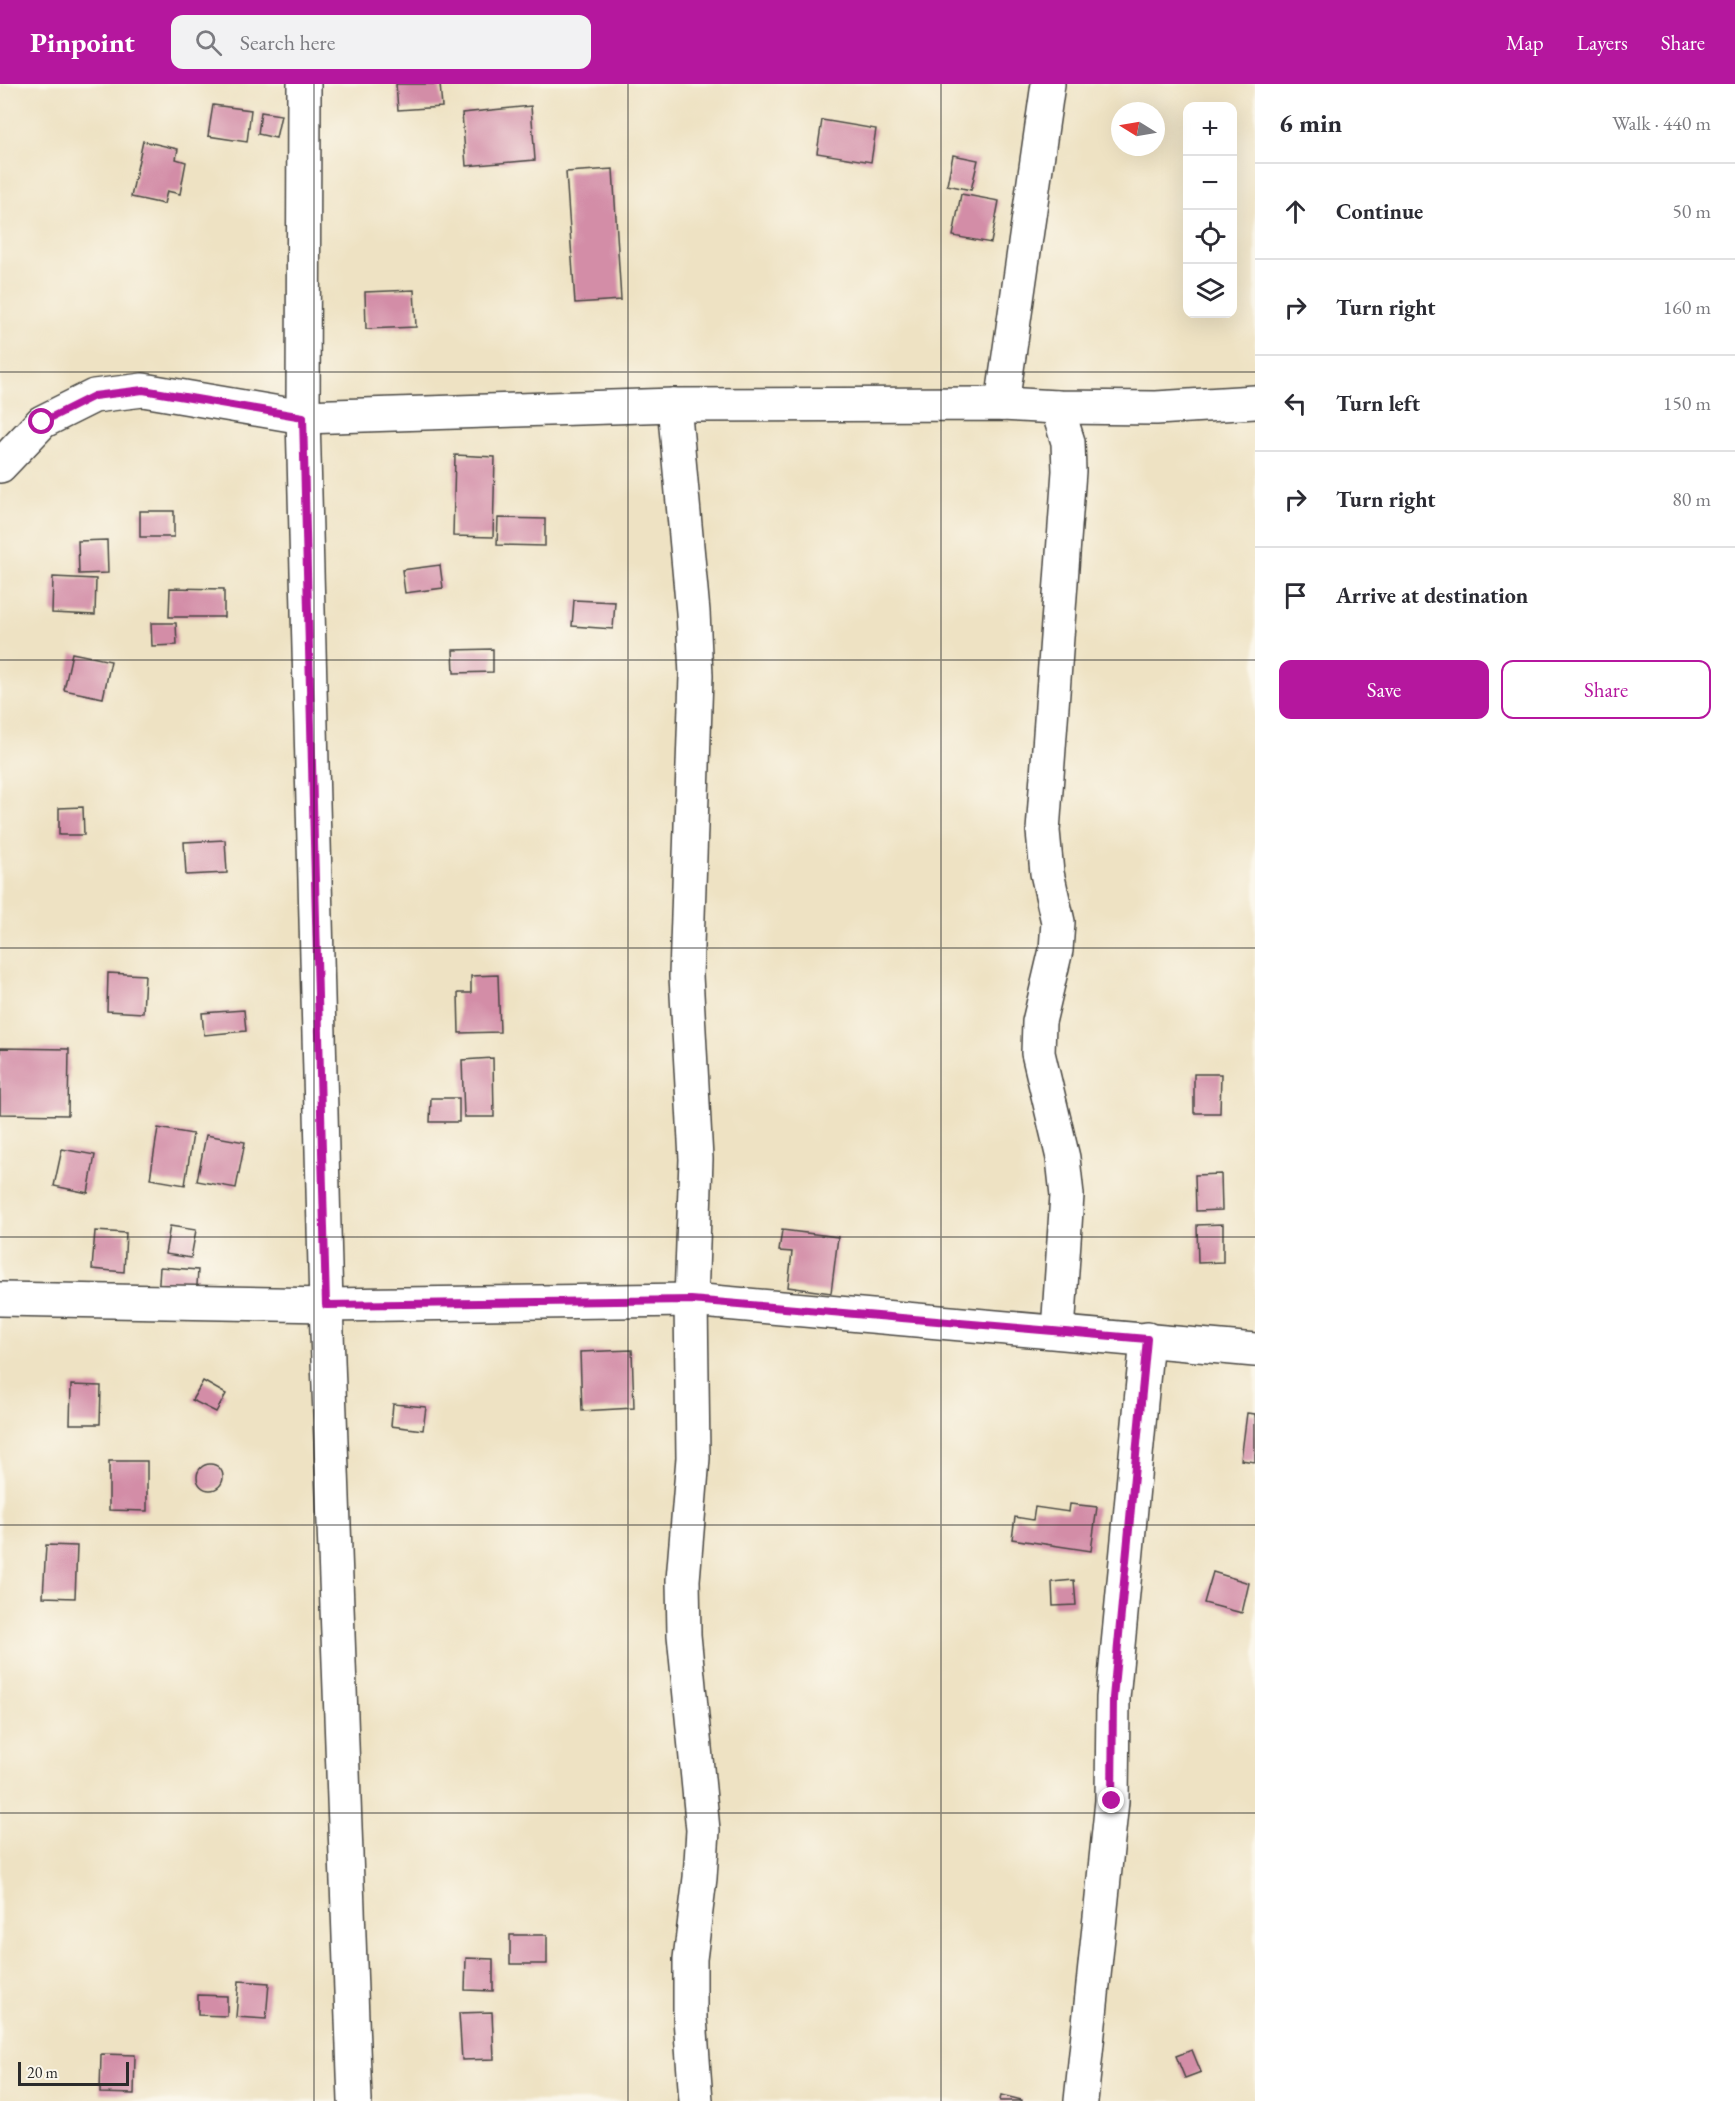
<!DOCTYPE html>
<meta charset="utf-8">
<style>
body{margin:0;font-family:"EB Garamond",serif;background:#f2f2f3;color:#2b2b33}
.controls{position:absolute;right:18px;top:18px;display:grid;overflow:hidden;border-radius:12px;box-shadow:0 6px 24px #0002}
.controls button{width:54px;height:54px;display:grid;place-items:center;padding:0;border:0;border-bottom:2px solid #e1e1e2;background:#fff;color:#2b2b33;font:30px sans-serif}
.compass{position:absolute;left:1111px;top:18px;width:54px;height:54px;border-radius:50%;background:#fff;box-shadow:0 6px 24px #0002;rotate:281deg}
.scale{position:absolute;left:18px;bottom:15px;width:111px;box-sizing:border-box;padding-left:6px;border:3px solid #2b2b2b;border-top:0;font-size:16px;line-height:21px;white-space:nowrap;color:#2b2b2b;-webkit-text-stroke:4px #fbf7ec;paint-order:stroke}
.stop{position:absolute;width:18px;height:18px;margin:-14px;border:4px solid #b5179e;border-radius:50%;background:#fff}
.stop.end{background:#b5179e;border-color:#fff;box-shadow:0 2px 6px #0008}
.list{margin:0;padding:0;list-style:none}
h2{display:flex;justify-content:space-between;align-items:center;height:78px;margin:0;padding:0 24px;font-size:26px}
h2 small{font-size:20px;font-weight:400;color:#7c7c81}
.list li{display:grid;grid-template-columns:39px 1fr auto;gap:18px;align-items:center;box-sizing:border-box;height:96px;padding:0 24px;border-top:2px solid #e1e1e2}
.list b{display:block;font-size:22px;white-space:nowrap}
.list em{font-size:20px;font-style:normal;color:#7c7c81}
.actions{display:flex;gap:12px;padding:18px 24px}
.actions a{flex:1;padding:14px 0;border:2px solid #b5179e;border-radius:12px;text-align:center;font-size:21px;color:#b5179e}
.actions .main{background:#b5179e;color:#fff}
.icon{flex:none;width:33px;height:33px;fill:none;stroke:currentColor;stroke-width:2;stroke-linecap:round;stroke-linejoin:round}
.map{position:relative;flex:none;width:1255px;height:2017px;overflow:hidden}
header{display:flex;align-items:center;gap:36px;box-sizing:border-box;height:84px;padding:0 30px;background:#b5179e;color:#fff}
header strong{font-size:28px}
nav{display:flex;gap:33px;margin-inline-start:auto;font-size:21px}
.search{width:420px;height:54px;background:#f2f2f3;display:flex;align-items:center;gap:15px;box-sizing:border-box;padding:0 21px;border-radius:12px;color:#7c7c81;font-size:22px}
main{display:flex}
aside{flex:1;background:#fff}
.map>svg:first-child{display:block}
</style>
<header>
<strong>Pinpoint</strong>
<div class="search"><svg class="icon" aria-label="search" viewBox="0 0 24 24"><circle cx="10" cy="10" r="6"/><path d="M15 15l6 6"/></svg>Search here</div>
<nav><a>Map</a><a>Layers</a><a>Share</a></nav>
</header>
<main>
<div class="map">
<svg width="1255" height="2017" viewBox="0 0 1255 2017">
<rect width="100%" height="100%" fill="#fbf7ec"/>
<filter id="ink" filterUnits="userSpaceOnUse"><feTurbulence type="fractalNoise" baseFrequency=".0167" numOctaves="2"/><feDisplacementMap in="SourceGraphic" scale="12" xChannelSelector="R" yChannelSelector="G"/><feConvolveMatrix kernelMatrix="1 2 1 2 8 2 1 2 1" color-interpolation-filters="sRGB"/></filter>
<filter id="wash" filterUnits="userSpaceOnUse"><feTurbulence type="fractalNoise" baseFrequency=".008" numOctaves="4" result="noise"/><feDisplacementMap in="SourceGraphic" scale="24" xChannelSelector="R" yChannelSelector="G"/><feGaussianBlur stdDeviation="1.35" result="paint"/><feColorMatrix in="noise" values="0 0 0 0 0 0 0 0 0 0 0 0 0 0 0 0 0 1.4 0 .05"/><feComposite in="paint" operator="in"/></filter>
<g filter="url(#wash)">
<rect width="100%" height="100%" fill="#eee2c3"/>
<g id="blocks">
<g fill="#d38da7">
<path d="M396,0H440L442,23L398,26Z"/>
<path d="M213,21L251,26L247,58L208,52Z"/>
<path d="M531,22L535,76L466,82L462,29Z"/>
<path d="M261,28L281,31L276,54L258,50Z"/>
<path d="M822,36L876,45L871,78L817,69Z"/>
<path d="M143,57L178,65L176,75L186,78L180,110L167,107L164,120L131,113Z"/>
<path d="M953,71L978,76L971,106L947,101Z"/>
<path d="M613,85L621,216L575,219L566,88Z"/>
<path d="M961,110L999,117L991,159L953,152Z"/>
<path d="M414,206L416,243L366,245L365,208Z"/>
<path d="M455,371L495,373L493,453L453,452Z"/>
<rect x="140" y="427" width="34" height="26"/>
<path d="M498,434L545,435V462L497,461Z"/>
<path d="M107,456L108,489L79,490L78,457Z"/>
<path d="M440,481L443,504L405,509L402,486Z"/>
<path d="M53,493L96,495L95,531L52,529Z"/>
<path d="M170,504L224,505V533H169Z"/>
<path d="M574,516L615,518L613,545L572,542Z"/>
<path d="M151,539H176L177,561L152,562Z"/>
<path d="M493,565V588L454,589L453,566Z"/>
<path d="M72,569L111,577L103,614L64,606Z"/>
<path d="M83,723L84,751H59V724Z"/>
<path d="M225,756L227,789L186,791L184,758Z"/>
<path d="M108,889L145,891L143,929L107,927Z"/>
<path d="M498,891L500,948L459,949L458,909H471V892Z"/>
<path d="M244,926L246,947L204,951L202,929Z"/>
<path d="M0,964L69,965L68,1031L0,1030Z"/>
<path d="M493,974L494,1033H464L462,976Z"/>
<path d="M1194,990H1221L1220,1029H1194Z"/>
<path d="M431,1014H459V1038H430Z"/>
<path d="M158,1044L193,1050L185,1101L150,1095Z"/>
<path d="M206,1051L245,1058L236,1104L197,1097Z"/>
<path d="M62,1065L95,1071L88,1109L54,1102Z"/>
<path d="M1221,1090L1222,1126L1196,1127L1195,1091Z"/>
<path d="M1223,1140V1178L1198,1179L1197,1141Z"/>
<path d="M170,1142L196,1146L191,1174L165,1170Z"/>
<path d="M782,1146L838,1153L831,1209L788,1203L792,1168L779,1167Z"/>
<path d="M95,1147L126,1149L124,1188L92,1185Z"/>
<path d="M160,1183L198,1186L196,1216L158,1214Z"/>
<path d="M632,1266L634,1324L582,1327L580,1268Z"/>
<path d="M203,1297L226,1310L216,1328L192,1316Z"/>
<path d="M71,1301L101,1302L100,1340H70Z"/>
<path d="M393,1320L426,1323L423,1346L391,1342Z"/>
<path d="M1247,1329L1255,1330V1378L1241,1376Z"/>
<path d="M109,1377H147V1427L109,1426Z"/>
<circle cx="210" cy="1393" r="13"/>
<path d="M1070,1420L1097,1423L1091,1467L1012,1455L1015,1433L1033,1436L1035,1423L1069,1428Z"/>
<path d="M46,1461L77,1462L75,1514L43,1513Z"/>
<path d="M1213,1488L1249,1499L1242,1529L1204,1519Z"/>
<path d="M1074,1496L1076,1521L1053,1522L1052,1498Z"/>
<rect x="510" y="1851" width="37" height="29"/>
<path d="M466,1874L493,1875V1907L465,1906Z"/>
<path d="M239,1897L269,1899L266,1935L236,1933Z"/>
<path d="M198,1911L227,1912V1932L198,1931Z"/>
<path d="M492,1928L494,1975L462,1976L459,1929Z"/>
<path d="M1192,1966L1201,1988L1185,1994L1176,1972Z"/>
<path d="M101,1970L135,1971L134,2010L100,2009Z"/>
<path d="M1001,2011L1022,2016V2017H1000Z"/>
</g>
</g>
</g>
<g filter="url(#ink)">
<use href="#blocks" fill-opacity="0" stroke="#484642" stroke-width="1.5"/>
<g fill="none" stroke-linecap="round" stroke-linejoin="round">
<g stroke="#484642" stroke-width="36">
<g id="minor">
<path d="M304,0L303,333L326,1221L355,2017"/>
<path d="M1002,320L1048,0"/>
<path d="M674,321L693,528L696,592L686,892L696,1075L691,1216L693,1374L683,1496L684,1551L703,1746L700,1794L690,1875V1934L696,2017"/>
<path d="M1057,323L1068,358L1069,387L1043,747L1047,789L1058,838L1056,866L1039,938L1038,969L1063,1074L1067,1111L1058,1248"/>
<path d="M0,382L42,338L94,312L143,306L303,333L674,321L1002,320L1057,323L1156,324L1255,318"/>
<path d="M0,1215L326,1221L691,1216L1255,1266"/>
<path d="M1081,2017L1112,1717L1113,1614L1147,1255"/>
</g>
</g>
<use href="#minor" stroke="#fff" stroke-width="33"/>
</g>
</g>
<g fill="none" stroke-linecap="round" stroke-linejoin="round" filter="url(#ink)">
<path stroke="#b5179e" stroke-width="8" d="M42,338L94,312L143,306L303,333L326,1221L691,1216L1147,1255L1113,1614L1112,1717"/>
</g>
<path fill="none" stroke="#2b2b2b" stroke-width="1.5" stroke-opacity="0.55" d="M314,0V2017M628,0V2017M941,0V2017M0,288H1255M0,576H1255M0,864H1255M0,1153H1255M0,1441H1255M0,1729H1255"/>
</svg>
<div class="controls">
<button>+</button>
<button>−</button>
<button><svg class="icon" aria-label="locate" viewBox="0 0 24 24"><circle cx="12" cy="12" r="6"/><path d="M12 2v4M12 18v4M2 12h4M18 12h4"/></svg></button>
<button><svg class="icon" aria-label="layers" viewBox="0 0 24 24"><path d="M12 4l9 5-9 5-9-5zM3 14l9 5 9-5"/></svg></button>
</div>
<svg class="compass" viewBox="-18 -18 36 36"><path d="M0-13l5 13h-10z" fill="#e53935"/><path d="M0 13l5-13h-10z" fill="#7c7c81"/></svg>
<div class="scale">20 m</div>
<div class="stop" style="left:42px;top:338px"></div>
<div class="stop end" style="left:1112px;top:1717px"></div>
</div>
<aside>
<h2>6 min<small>Walk · 440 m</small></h2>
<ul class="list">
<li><svg class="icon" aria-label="ahead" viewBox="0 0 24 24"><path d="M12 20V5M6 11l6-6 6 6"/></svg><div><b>Continue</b></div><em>50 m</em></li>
<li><svg class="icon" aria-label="right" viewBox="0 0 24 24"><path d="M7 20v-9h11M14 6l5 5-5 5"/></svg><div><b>Turn right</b></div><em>160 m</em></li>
<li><svg class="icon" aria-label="left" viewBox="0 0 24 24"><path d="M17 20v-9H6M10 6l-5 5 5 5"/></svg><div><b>Turn left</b></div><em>150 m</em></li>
<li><svg class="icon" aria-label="right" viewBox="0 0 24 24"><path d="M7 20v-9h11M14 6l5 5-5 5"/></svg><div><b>Turn right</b></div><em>80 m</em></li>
<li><svg class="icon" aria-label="arrive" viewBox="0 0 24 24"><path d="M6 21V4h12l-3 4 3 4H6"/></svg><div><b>Arrive at destination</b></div></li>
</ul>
<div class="actions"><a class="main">Save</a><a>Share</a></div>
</aside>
</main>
